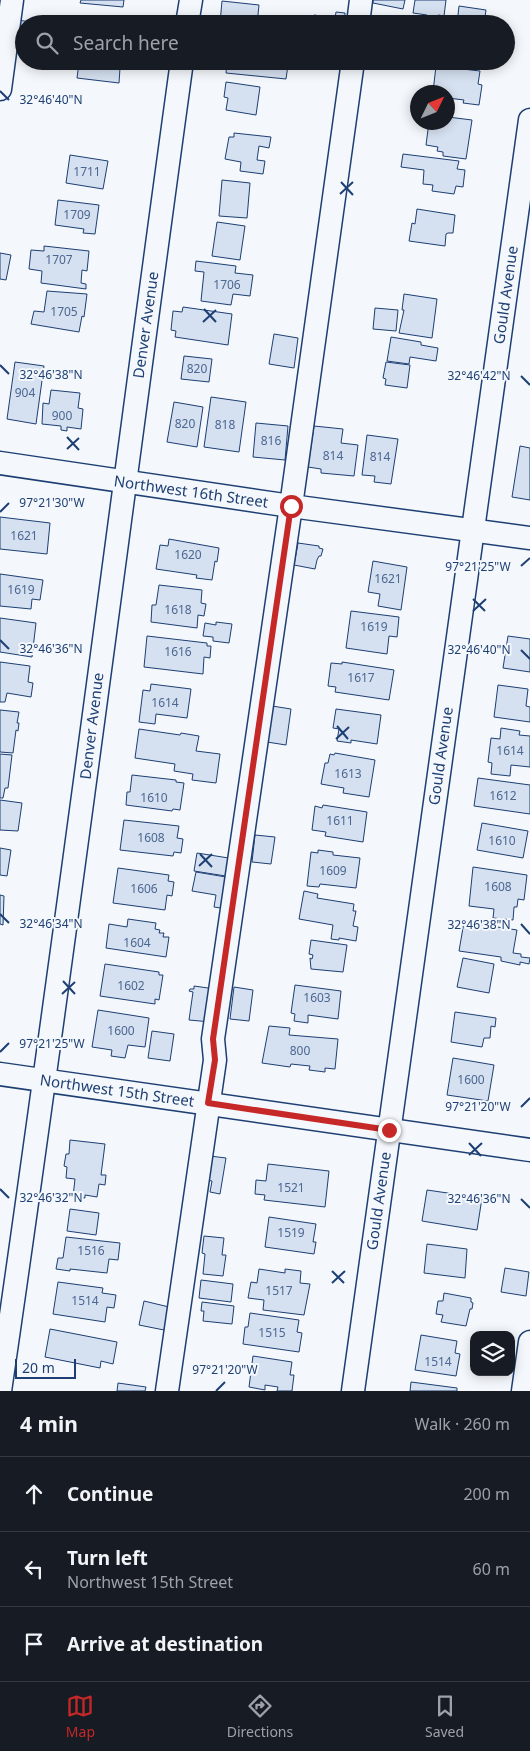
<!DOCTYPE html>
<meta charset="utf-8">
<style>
body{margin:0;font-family:"Noto Sans",sans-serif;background:#242831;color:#f1f3f6}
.controls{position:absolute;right:15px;bottom:15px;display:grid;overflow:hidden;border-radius:10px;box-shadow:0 2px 12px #0003}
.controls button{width:45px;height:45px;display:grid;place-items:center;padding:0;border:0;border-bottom:1px solid #363941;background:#171b24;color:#f1f3f6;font:25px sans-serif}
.compass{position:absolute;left:410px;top:85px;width:45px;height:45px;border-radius:50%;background:#171b24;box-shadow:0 2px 12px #0003;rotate:47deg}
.scale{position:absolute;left:15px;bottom:12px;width:61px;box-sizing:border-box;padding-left:5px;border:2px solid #1d3f73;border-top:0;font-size:14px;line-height:18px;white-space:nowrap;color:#1d3f73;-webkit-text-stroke:4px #f4f7fb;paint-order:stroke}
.stop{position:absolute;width:15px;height:15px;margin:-11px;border:4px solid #c62828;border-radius:50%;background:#fff}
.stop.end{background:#c62828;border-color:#fff;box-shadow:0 1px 5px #0008}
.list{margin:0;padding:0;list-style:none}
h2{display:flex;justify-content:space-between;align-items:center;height:65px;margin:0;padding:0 20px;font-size:21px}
h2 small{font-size:16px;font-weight:400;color:#9ea1a6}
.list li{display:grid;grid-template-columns:32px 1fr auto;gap:15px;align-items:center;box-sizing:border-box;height:75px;padding:0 20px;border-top:1px solid #363941}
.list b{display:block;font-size:19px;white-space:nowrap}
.list p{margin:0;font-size:16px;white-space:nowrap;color:#9ea1a6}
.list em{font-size:16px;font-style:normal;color:#9ea1a6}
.icon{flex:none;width:28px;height:28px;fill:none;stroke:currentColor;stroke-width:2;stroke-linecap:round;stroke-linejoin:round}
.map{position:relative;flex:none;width:530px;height:1391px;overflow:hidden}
.search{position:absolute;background:#171b24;box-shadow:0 2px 12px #0003;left:15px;right:15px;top:15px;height:55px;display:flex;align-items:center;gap:12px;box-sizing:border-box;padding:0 18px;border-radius:28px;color:#9ea1a6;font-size:19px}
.sheet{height:290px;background:#171b24}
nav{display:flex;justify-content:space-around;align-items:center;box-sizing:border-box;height:70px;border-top:1px solid #363941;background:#171b24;font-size:14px;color:#9ea1a6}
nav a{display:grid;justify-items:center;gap:2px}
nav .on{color:#c62828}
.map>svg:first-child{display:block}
</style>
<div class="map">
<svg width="530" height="1391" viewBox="0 0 530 1391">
<rect width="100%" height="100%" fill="#f4f7fb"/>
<g fill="#d5e0f0" stroke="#1d3f73">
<path d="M81,0H124L123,7L80,3Z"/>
<path d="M373,0H405L403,9L373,3Z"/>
<path d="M415,0H446L444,16L438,15V19L427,17V15L413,13Z"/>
<path d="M222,1L259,5L257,24L220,23Z"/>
<path d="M459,6L486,10L484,24H457Z"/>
<path d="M336,12L345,13L344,24H313L314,15L335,18Z"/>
<path d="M76,19L109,24H75Z"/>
<path d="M16,20L41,23L24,24V48L12,46Z"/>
<path d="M227,61H279L278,64L288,65L286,79L226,73Z"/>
<path d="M79,63L120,68L119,83L77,78Z"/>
<path d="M436,66L480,71L478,84L482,85L479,105L463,103L464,100L448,98V92H433Z"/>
<path d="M226,82L260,87L256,115L226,110L228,98L224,97Z"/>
<path d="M448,117L472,120L466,159L443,156V152L437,151L438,147L426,145L429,122H448Z"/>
<path d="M234,133L271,137L269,148L259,146L257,160L265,161L263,174L240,171L241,162L225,159L229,137H234Z"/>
<path d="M403,154L459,161L457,169L465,170L463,187L456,186L454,194L432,191L433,185L423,184L424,170L401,167Z"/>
<path d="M70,155L108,161L103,189L66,183Z"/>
<path d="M222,180L250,183L247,218L219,216Z"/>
<path d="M58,200L99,205L95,234L83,233L84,229L55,225Z"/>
<path d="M417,209L455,215L453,233H448L446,234L445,246L409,241L412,223L415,224Z"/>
<path d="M217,222L245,226L240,260L212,256Z"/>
<path d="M44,246L89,251L87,271L82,270L81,283L86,284V289L41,283L42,271L29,269L31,250L44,251Z"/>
<path d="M0,253L11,255L6,280L0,279Z"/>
<path d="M196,261L236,266L235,273L253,275L250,296L233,294L231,305L201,301L204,272L195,271Z"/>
<path d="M47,291L87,294L84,317L82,316L79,332L31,324L34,311L44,312Z"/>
<path d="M404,294L437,299L432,338L399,333L404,310H402Z"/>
<path d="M183,307L232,314L228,345L175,337L176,331L171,330L173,311L182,312Z"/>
<path d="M375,308L398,310L396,331L373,329Z"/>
<path d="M274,334L298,338L294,368L269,364Z"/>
<path d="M391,337L421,342V345L438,348L436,361L410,357L409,364L387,361Z"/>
<path d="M184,356L212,359L209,382L181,379Z"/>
<path d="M15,362L44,366L36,424L7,419Z"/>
<path d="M386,362L410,365L407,388L385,385L386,379L383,378Z"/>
<path d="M51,390L80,393L78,408L83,409L81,429L67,427V431L61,430V426L42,424L43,403L49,404Z"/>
<path d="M211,397L246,402L239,452L204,447Z"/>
<path d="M174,402L203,407L197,447L167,442Z"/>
<path d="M256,423L288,426L285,460L253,457Z"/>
<path d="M314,426L343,429L341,443L358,445L354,476L321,473V469L308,467Z"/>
<path d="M367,435L398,439L391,484L374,482L375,476L362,475Z"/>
<path d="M520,446L530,448V500L512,497Z"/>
<path d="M0,517L50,523L47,554L0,549Z"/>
<path d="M169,539L219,548L217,562L215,561L212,580L196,578L197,575L156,569L160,545L168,546Z"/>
<path d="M298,543L319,546V548L323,549L321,556H319L317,560L315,569L294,565Z"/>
<path d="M373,561L407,567L401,610L378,606L380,594L368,592Z"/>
<path d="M0,574L43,580L40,600L32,599L31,609L0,606Z"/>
<path d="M159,585L202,590L201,603L206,604L204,616L198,615L197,628L151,622L152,605H156Z"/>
<path d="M351,611L399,617L397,637L389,636L387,654L346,648Z"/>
<path d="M0,618L36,623L32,657L0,652Z"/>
<path d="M216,622L232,624L229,643L213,641V637L203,636L205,623L216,625Z"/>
<path d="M147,636L207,643V646H211L210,658L204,657L203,674L144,667Z"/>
<path d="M508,636L530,639V672L503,668Z"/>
<path d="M0,662L30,666L28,682L33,683L31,697L7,693L5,702H0Z"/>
<path d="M342,662L394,670L389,700L335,692L336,687L328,686L331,663L342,664Z"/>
<path d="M151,684L191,689L187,718L156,714L155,724L139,722L143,690L150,691Z"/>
<path d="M498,685L528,689L526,706L530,707V722L494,717Z"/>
<path d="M272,706L291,709L286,745L267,742Z"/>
<path d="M336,709L381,715L377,744L351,740V743L337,741L339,729L333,728Z"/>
<path d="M0,710L19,712L17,723H19L18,731L16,730L13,753L0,752Z"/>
<path d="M501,728L520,731L519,735L530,736V767L511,765L510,776L491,774L492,763L488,762L491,738L500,739Z"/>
<path d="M139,729L180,735L181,733L199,736L196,751L220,754L216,783L192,780L193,774L174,771L175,764L135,758Z"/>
<path d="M335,753L375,760L369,797L343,793L344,788L321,784L325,763H328L330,754L334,755Z"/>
<path d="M0,754L12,755L8,788H5L3,798H0Z"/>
<path d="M132,775L176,780V782L184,783L180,810L173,809L172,811L126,805L127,792H130Z"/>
<path d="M478,778L530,785V814L474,806Z"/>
<path d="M0,800L22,803L18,831L0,830Z"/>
<path d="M323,805L367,812L363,842L325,836L326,832L312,830L315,806L322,808Z"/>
<path d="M124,820L179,826L177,838L183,839L181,853L174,852L173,856L120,850Z"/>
<path d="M482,823L528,831L523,858L477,850Z"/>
<path d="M255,835L275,837L271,864L252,862Z"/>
<path d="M0,848L11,850L7,876L0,875Z"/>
<path d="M318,850L333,852V855L360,858L356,888L320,884L319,887L307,886L311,852L318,853Z"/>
<path d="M197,853L235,859L232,877L194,871Z"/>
<path d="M473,867L527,875L524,900L518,899L517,907H514L513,920L493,918L494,909L469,906Z"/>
<path d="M118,868L169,875L168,881L174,882L172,896L167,895L165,910L113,903Z"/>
<path d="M196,872L232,878L227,909L214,907L216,895L192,891Z"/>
<path d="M304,891L318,894L317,898L354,904L353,911H356L353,926L358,927L356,941L339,938V940L331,939L333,925L299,919Z"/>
<path d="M0,895L4,896L3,925L0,924Z"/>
<path d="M128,919L156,923L155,929L160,930L159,933H164L163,937H169L166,957L106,948L109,924L127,927Z"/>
<path d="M464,922L517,930L513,953L521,954V957L530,958L529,964L520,962V965L501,961V957L459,951Z"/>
<path d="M311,940L347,945L343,972L311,969L310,958L312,959L313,955L309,954Z"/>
<path d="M463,958L494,964L489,993L457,987Z"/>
<path d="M105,964L159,972V975H163L159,1000L155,999V1004L100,996Z"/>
<path d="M295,985L341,991L338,1019L308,1015V1023L294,1021L295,1014L291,1013Z"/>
<path d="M194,986L215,989L211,1022L189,1020L193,992L189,991L190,989H194Z"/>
<path d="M234,987L253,990L249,1021L230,1019Z"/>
<path d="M98,1010L149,1018L145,1047L128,1045L125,1058L111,1056L112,1050L92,1047Z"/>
<path d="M455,1012L496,1018L495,1027L491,1026L490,1038H484L482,1047L451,1042Z"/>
<path d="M269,1026L290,1028L289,1035L338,1039L335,1069L325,1068V1072L309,1070L310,1066L291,1064L290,1067L262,1063Z"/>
<path d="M152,1031L174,1034L170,1061L148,1058Z"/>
<path d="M453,1058L494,1065L488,1101L447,1095Z"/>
<path d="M70,1140L105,1144L101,1175H106L105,1185L99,1184L97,1197L85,1195V1198L73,1197L75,1179L66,1178L67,1167L64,1166L66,1154H69Z"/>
<path d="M210,1156L226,1158L220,1194L210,1192L212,1181L206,1180Z"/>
<path d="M268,1164L329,1171L325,1207L264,1200L265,1195L255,1194L256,1180L266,1181Z"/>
<path d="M427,1190L482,1198L477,1230L422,1221Z"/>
<path d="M70,1209L99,1213L96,1235L67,1231Z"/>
<path d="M269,1217L316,1224L313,1242H316L314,1254L265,1247Z"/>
<path d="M204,1236L224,1238L222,1255H226L223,1276L203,1274L205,1254L202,1253Z"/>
<path d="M66,1237L120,1243L118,1260L109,1259L107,1273L70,1269V1271L56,1269L58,1258H63Z"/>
<path d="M427,1244L467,1249L465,1278L424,1273Z"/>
<path d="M505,1268L529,1272L526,1296L501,1292Z"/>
<path d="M259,1269L285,1273V1269L301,1271L300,1283L310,1284L304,1315L263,1310L264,1300L248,1298L251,1282L257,1283Z"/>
<path d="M201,1280L233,1284L231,1302L199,1298Z"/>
<path d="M58,1282L103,1288L102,1293L116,1295L114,1308L107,1307L105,1322L53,1314Z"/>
<path d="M444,1293L471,1298V1302L473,1303L472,1309H470L466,1326L441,1322L443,1315L436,1314L438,1301H443Z"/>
<path d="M144,1301L169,1307L164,1330L139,1325Z"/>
<path d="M202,1302L234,1306L232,1324L203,1321L204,1311H201Z"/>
<path d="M250,1313L299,1320L297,1332L302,1333L299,1352L243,1344L245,1327H248Z"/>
<path d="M50,1329L117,1342L113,1364L101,1361L100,1368L45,1357Z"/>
<path d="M421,1335L457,1341L455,1353L460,1354L456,1376L415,1370Z"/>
<path d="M253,1356L292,1362L290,1375H294L292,1391H277L278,1387L265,1385V1390L249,1387Z"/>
<path d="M411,1382L457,1388V1391H410Z"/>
<path d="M118,1383L146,1387L145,1391H117Z"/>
</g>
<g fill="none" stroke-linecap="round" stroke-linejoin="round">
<g stroke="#1d3f73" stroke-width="25">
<g id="minor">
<path d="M187,24L191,0"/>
<path d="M358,24L361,0"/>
<path d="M0,89L12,0"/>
<path d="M0,463L291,506L530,538"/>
<path d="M0,1074L530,1150"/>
<path d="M0,1391C65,948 121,504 182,61"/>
<path d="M167,1391L215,1060L213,1039L291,506L353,61"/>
<path d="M353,1391L530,120"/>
<path d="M523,1391L530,1342"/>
</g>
</g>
<use href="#minor" stroke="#f4f7fb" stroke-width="22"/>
</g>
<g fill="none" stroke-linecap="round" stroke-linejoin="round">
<path stroke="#c62828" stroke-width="6" d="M291,506L213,1039L215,1060L208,1103L389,1130"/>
</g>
<path fill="none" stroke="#1d3f73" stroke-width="2" d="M0,91L9,100M341,182L353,195M340,194L353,182M204,309L216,322M203,322L216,310M0,365L9,374M521,376L530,385M67,437L79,450M67,449L79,438M0,512L9,503M521,566L530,558M473,599L485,611M473,611L486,599M0,640L9,649M521,650L530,659M337,726L348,739M336,739L349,727M200,854L212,867M199,866L212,854M0,914L9,923M521,924L530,934M63,981L75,994M62,994L75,982M0,1052L9,1043M521,1107L530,1098M469,1143L481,1156M469,1155L482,1143M0,1189L9,1198M521,1199L530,1208M332,1271L344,1283M332,1283L345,1271M216,1391L225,1382"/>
<g text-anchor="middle" stroke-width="4" stroke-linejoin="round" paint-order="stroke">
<g font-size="12" fill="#4b6792">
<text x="87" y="176">1711</text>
<text x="77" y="219">1709</text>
<text x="59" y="264">1707</text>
<text x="227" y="289">1706</text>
<text x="64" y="316">1705</text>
<text x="197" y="373">820</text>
<text x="25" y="397">904</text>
<text x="62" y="420">900</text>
<text x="185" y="428">820</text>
<text x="225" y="429">818</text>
<text x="271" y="445">816</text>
<text x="333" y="460">814</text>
<text x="380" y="461">814</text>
<text x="24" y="540">1621</text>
<text x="188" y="559">1620</text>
<text x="388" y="583">1621</text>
<text x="21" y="594">1619</text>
<text x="178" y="614">1618</text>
<text x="374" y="631">1619</text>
<text x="178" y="656">1616</text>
<text x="361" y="682">1617</text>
<text x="165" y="707">1614</text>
<text x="510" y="755">1614</text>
<text x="348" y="778">1613</text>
<text x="503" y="800">1612</text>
<text x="154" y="802">1610</text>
<text x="340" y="825">1611</text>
<text x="151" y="842">1608</text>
<text x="502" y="845">1610</text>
<text x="333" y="875">1609</text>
<text x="498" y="891">1608</text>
<text x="144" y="893">1606</text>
<text x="137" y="947">1604</text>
<text x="131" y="990">1602</text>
<text x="317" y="1002">1603</text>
<text x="121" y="1035">1600</text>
<text x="300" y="1055">800</text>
<text x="471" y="1084">1600</text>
<text x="291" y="1192">1521</text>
<text x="291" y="1237">1519</text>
<text x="91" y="1255">1516</text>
<text x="279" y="1295">1517</text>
<text x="85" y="1305">1514</text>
<text x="272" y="1337">1515</text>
<text x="438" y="1366">1514</text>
</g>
<g font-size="15" fill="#1d3f73" stroke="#f4f7fb">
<text transform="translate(506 295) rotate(-82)" y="5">Gould Avenue</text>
<text transform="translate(146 325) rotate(-82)" y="5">Denver Avenue</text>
<text transform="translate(191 492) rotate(8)" y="5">Northwest 16th Street</text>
<text transform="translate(92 726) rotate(-83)" y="5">Denver Avenue</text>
<text transform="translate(441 756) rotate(-82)" y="5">Gould Avenue</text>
<text transform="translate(117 1091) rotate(8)" y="5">Northwest 15th Street</text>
<text transform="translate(379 1201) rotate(-82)" y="5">Gould Avenue</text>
</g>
</g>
<g font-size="12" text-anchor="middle" fill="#1d3f73" stroke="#f4f7fb" stroke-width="4" stroke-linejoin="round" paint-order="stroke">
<text x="51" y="104">32°46'40"N</text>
<text x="51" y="379">32°46'38"N</text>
<text x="479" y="380">32°46'42"N</text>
<text x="52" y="507">97°21'30"W</text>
<text x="478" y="571">97°21'25"W</text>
<text x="51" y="653">32°46'36"N</text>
<text x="479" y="654">32°46'40"N</text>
<text x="51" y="928">32°46'34"N</text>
<text x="479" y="929">32°46'38"N</text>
<text x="52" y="1048">97°21'25"W</text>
<text x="478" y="1111">97°21'20"W</text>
<text x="51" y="1202">32°46'32"N</text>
<text x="479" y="1203">32°46'36"N</text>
<text x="225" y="1374">97°21'20"W</text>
</g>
</svg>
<div class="controls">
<button><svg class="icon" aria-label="layers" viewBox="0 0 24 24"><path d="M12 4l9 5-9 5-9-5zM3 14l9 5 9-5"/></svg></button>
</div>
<svg class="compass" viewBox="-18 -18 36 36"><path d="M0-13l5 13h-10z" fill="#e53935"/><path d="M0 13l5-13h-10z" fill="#9ea1a6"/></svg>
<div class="scale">20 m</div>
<div class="stop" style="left:291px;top:506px"></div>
<div class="stop end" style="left:389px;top:1130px"></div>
<div class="search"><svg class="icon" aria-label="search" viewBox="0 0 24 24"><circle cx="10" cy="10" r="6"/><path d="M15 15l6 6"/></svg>Search here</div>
</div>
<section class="sheet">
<h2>4 min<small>Walk · 260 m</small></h2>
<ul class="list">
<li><svg class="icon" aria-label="ahead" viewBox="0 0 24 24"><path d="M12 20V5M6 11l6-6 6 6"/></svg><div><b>Continue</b></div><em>200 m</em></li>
<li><svg class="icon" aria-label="left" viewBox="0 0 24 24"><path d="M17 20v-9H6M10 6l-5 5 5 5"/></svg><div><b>Turn left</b><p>Northwest 15th Street</p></div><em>60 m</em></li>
<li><svg class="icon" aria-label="arrive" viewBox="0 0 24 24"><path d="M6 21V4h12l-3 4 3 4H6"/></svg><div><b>Arrive at destination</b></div></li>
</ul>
</section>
<nav>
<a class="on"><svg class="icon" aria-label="map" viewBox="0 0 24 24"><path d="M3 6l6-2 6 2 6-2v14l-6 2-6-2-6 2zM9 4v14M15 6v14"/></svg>Map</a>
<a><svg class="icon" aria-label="directions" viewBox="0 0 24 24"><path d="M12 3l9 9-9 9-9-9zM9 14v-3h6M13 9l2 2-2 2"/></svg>Directions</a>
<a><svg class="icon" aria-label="saved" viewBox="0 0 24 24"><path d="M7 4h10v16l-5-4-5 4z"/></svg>Saved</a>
</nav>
